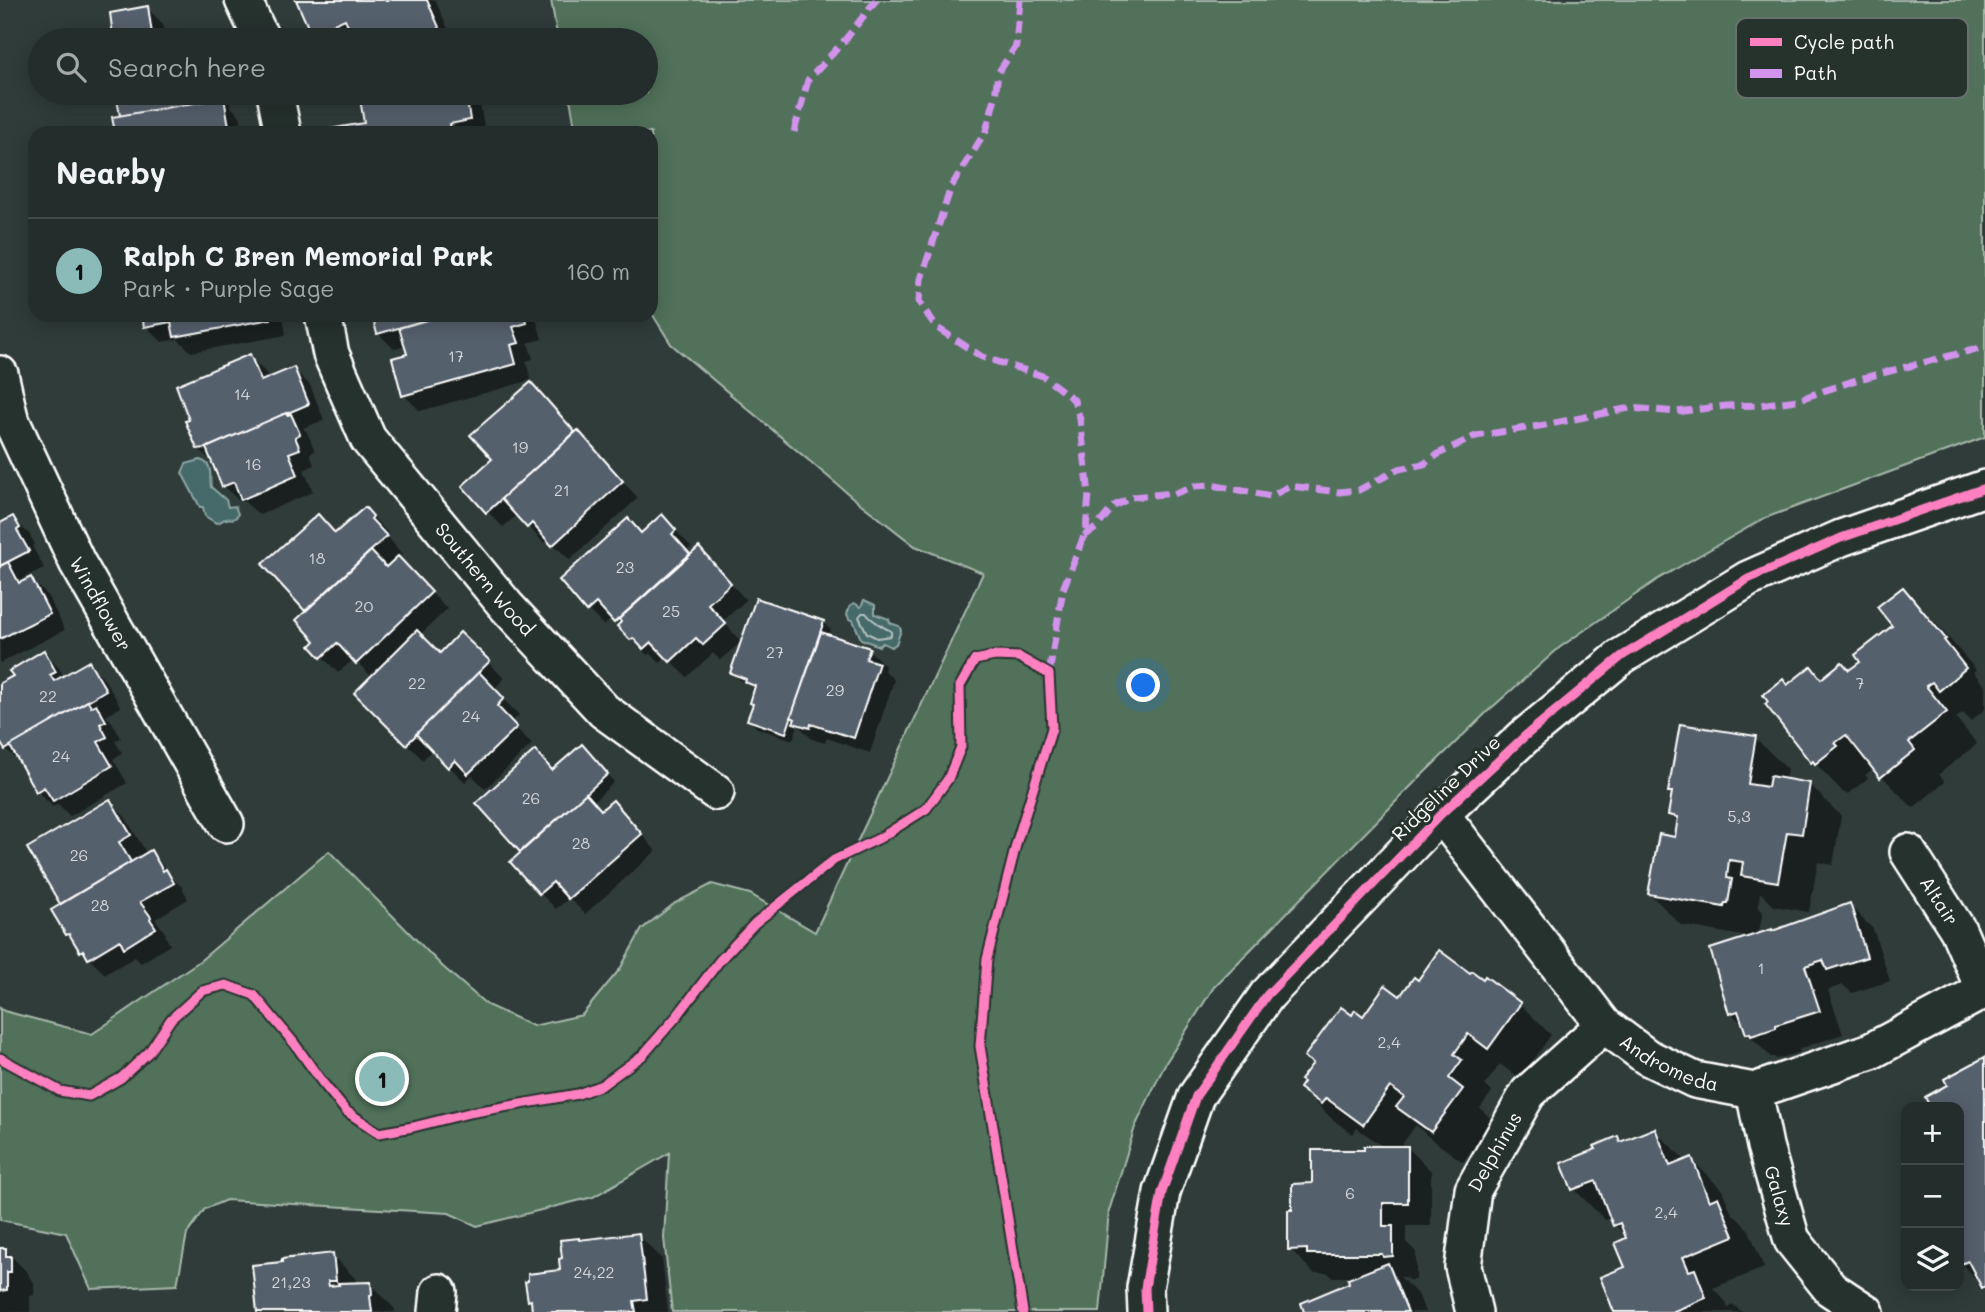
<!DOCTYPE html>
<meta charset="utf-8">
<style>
body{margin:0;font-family:Mali,sans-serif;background:#2f3938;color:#f1f3f6}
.controls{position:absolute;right:21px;bottom:21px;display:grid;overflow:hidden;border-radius:14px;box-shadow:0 4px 18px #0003}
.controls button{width:63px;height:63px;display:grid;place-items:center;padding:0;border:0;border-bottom:2px solid #404948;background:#232d2c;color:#f1f3f6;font:35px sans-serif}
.you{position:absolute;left:1144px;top:686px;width:24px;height:24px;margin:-18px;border:5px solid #fff;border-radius:50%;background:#1a73e8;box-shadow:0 0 0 10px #1a73e833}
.badge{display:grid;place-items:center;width:46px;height:46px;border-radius:50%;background:#8bbbb9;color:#111;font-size:23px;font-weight:700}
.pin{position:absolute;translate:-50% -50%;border:4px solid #fff;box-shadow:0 2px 7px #0006}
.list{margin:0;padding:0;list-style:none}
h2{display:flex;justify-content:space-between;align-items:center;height:91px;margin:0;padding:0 28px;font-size:30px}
h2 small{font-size:23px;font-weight:400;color:#a3a8a9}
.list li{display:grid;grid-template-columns:46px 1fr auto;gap:21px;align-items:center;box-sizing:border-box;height:105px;padding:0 28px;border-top:2px solid #404948}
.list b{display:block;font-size:26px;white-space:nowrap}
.list p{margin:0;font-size:23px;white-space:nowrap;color:#a3a8a9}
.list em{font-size:23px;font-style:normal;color:#a3a8a9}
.icon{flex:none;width:38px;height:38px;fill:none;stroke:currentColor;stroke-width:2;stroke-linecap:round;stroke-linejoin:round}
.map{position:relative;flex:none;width:1985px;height:1312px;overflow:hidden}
.search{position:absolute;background:#232d2c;box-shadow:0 4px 18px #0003;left:28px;top:28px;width:630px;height:77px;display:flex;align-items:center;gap:18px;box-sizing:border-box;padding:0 24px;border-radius:38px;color:#a3a8a9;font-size:26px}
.panel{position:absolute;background:#232d2c;box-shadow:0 4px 18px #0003;left:28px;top:126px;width:630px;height:196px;border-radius:21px}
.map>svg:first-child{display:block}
</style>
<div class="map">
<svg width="1985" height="1312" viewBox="0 0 1985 1312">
<rect width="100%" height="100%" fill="#2f3c3a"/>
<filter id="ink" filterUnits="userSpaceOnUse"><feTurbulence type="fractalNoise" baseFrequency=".0143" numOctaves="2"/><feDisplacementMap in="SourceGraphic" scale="14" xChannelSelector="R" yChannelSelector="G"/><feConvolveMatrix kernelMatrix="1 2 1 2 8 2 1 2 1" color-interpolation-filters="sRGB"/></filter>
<g filter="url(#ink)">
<path fill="#51715a" stroke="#a8b8ac" stroke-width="2" d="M551,0H1985V437L1765,518L1658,579L1559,648L1487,712L1419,778L1214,987L1165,1064L1135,1127L1109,1211L1100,1312H672L664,1238L669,1153L593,1197L477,1226L449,1213L226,1200L205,1209L187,1234L177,1285L91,1289L66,1233L0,1220V1008L4,1011L92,1034L201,960L329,851L443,967L487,1005L533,1026L582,1015L620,969L642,929L675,903L712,884L750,894L815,932L983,573L915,546L852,497L671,344L651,312V133H576L569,93H646V40H558Z"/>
<g fill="#456a69" stroke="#8fa6a5" stroke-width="2">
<path d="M200,460C214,464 209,475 211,487L226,500L228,507L235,506L238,514C234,522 232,517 226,519C222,519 221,523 216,523L205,516L203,507H200L182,473L186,464Z"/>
<path d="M864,600L875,605V614L889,619L890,623L899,626L901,630L896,644L891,647L883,643L879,646L861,639L853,620L849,619L847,614L850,606L854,603L861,607Z"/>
</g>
<g fill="#0007">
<path d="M300,0H435L453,40H357L355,37L349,40H320L313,33Z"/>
<path d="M147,8L163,24L165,34L175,32L178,36L192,33L199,40H109V38L115,37Z"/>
<path d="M118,93H228L231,107L240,116L243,133H117L114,118L122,117Z"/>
<path d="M361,93H478L485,133H331L366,125Z"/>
<path d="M144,315H283L286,335L191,352L178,339L162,342L146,326Z"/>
<path d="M374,315H535L542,339L528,343L533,359L526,361L531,380L420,411L404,395L409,355L406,346L394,349L378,333Z"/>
<path d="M249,356L266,373L268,379L293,369L310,385L324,420L303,428L307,432L315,451L310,453L314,465L304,470L313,492L259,515L244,501L240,502L224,486L215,465L198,448Z"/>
<path d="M547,400L638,498L570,560L548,539L544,543L517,515L503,527L487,511L495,460Z"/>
<path d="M365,509L388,533L387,536L402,554L397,558L447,609L420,635L440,655L460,635L504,678L494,690L519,715L511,723L532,744L485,789L472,775L465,782L432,749L423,760L357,693L372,677L354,659L338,673L312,646L317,641L307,612L265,565L336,535Z"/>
<path d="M662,516L691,547L687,551L691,556L715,566L746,600L723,621L741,642L720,660L713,653L687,677L667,657L660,663L650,653L647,655L612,618L604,626L588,610L641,535Z"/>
<path d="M13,518L29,534L35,544L32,546L44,568L23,578L25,582L31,579L47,595L65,630L0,663V525Z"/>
<path d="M1903,590L1934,621L1976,670L1973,672L1985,686V709L1971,721L1963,713L1956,718L1977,744L1939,774L1945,782L1913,808L1874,768L1865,775L1868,778L1848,794L1844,793L1813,761L1767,704L1788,687L1822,680L1850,672L1862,662L1894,626Z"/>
<path d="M757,600L823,623L831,630L829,636L869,650L885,666L884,670L894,680L870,753L827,738L825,743L812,739L798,725L793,740L757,728L749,720L754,705L752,703L754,689L749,683L740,680L732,673Z"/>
<path d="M43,652L59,668L64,677L88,663L104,679L121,707L106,716L112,722L121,738L115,741L122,753L113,759L127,783L70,816L58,804L53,807L37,791L23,766L6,749L0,739V685L15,676Z"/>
<path d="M1755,738L1787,769L1785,780L1809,784L1841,816L1833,865L1818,862L1809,912L1774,906L1760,892L1758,907L1763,912L1758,936L1849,905L1873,929L1890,981L1852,993L1843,985L1828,990L1843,1034L1799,1049L1800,1052L1777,1059L1774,1057H1771L1747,1033L1746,1028L1731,1013L1754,938L1681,925L1650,894L1676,839L1679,824L1670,814L1673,794L1670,792Z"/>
<path d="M589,754L614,782L593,802L602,811L628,818L656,851L585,914L569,898L556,909L540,893L513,862L523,853L478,803L553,772Z"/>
<path d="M109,801L125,817L147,854L150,853L166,869L171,877L182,887L188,899L155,919L166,934L165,936L170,945L141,963L135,957L105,974L81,951L67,934L62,905L29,849Z"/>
<path d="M1471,975L1520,1004L1551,1035L1520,1079L1500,1064L1485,1085L1492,1092L1480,1108L1493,1121L1463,1162L1430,1138L1416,1125L1400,1147H1407L1431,1171V1226H1406V1242L1416,1252V1280H1408L1405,1277H1400L1419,1296L1425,1312H1306L1351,1285L1349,1277H1333L1328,1273H1314L1290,1249L1294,1212L1366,1152L1384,1147L1357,1128L1353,1134L1332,1119L1301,1088L1352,1017L1363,1019L1400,999L1418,982Z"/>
<path d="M1985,1059V1289L1959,1261V1107H1932L1927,1098L1950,1086Z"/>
<path d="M1654,1130L1686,1161L1691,1159L1722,1190L1731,1212L1749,1230L1764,1268L1713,1288L1726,1302L1728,1309L1732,1304L1742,1312H1616L1627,1268L1629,1239L1615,1225L1612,1218L1605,1220L1574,1189L1598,1150L1617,1138L1622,1143Z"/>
<path d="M638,1235L662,1259L668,1312H534L533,1303L529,1300L562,1272Z"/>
<path d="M0,1250H5L29,1274V1277L34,1282V1295L30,1296V1312H0Z"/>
<path d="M332,1255L356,1279L357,1284H370L394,1308L395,1312H258Z"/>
</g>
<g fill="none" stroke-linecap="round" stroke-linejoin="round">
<path stroke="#b5c3c3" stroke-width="2" d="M862,613H866C870,619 884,628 891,631V636L877,638L867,633L859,617Z"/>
</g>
<g fill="#54606d" stroke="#fff" stroke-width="2">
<path d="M296,0H427L442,34L428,40H389L387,35L375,40H355L345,19L311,34Z"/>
<path d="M148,6L152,34L176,30V34L193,31L194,40H107V37L113,35L110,13Z"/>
<path d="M116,93H211H209L210,101L120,116Z"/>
<path d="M359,93H466L470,120L450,124L452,133H330L329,129L364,123Z"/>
<path d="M224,98L230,132L115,133L112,117Z"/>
<path d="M142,315H271V319L174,337L171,322L144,327Z"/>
<path d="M372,315H444L377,334Z"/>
<path d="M444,315H525L527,323L513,327L519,343L511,345L516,364L402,396L392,358L407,354L399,328Z"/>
<path d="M250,354L261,381L294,367L309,404L206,448L197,449L185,421L189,420L176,385Z"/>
<path d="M531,382L575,432L486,513L462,486L492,459L470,435Z"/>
<path d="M286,413L287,415L291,414L300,434L295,437L300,449L289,453L298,475L241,500L234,482L222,487L206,448Z"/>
<path d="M578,430L623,481L552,546L532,523L527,528L501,499Z"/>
<path d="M365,507L373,516L371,519L387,536L305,611L262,564L318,514L335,533Z"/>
<path d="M662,514L676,530L672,534L690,554L614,623L596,603L586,612L559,580L628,518L641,533Z"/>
<path d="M13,516L20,528L17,530L29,551L0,566V523Z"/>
<path d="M699,547L731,583L708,604L726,624L703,645L696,638L670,662L651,642L643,649L633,638L630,640L617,626L621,622L619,619Z"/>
<path d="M371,551L386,567L398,556L432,592L356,664L337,643L321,658L310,646L315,641L296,620Z"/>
<path d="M8,562L19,583L31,577L50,614L0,639V566Z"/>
<path d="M1903,587L1946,639L1944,640L1966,668L1939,691L1932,682L1926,686L1947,712L1909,742L1915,750L1880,778L1846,735L1835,743L1838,746L1815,764L1813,761L1811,763L1765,704L1768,702L1763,695L1783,679L1787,685L1811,666L1821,679L1842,662L1849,670L1860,662L1855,655L1892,626L1877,607Z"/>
<path d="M756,598L824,621L786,733L747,720L753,704L750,703L755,686L745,682L746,679L730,673Z"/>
<path d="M417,630L440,653L460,632L490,661L406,745L354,693Z"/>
<path d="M821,632L870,648L866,659L879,663L854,738L811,724L810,728L793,723L795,719L791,717Z"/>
<path d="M44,650L56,672L50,675L54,681L89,661L106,690L5,750L0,742V683L13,676L9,671Z"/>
<path d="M479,672L504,698L497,706L517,727L468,774L455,760L448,768L416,734Z"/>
<path d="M88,701L91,707L96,704L106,721L100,724L107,737L98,742L112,766L53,801L44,787L36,792L10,746Z"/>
<path d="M1680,724L1756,736L1748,784L1768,787L1770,776L1810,783L1802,834L1787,832L1778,882L1741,876L1743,862L1729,860L1727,878L1732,879L1728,903H1725L1724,907L1648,894L1659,834L1675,837L1678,817L1668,815L1672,792H1668Z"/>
<path d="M582,744L608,774L520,852L476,803L535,750L552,770Z"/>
<path d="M586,793L601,810L613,800L642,834L568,899L553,882L539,894L510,862Z"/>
<path d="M110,799L131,835L119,842L131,862L60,904L27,848Z"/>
<path d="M151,850L163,871L166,869L174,883L140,902L151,917L150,919L156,928L124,948L120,940L88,959L83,950L80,952L69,934L66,935L51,910Z"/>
<path d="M1850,903L1867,957L1827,970L1823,960L1805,966L1820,1011L1776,1025V1028L1751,1036L1750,1033L1746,1034L1738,1011L1729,1014L1710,949L1772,929V931Z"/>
<path d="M1439,950L1470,973L1472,971L1483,979L1485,976L1521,1003L1488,1049L1468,1034L1454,1054L1462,1060L1449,1078L1463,1089L1431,1132L1396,1107L1404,1097L1390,1087L1363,1125L1326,1098L1321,1104L1299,1088L1303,1082L1300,1080L1313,1063L1304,1057L1341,1007L1352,1015L1355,1010L1363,1016L1385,985L1400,996L1414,977L1418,980Z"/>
<path d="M1985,1057V1286L1982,1288L1968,1261L1959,1265V1107H1930L1925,1097L1947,1085L1944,1079Z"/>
<path d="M1655,1128L1670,1166L1692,1157L1709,1201L1718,1197L1734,1236L1683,1257L1689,1271L1695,1269L1706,1298L1672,1312H1614L1600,1277L1625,1267L1615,1243L1626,1238L1620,1223L1613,1226L1596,1181L1572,1190L1561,1163L1596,1149L1594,1146L1618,1136L1620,1142Z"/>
<path d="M1364,1146H1408V1203H1383V1226H1393V1256L1383,1257L1382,1254H1307V1249L1288,1250V1210H1292V1184L1312,1183V1150H1364Z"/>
<path d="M639,1233L647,1299L634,1301L636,1312H532L531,1300L528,1301L525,1282L528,1281V1274L560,1270L559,1259L562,1258L560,1240L579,1238V1240Z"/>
<path d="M0,1248H6V1256H11V1272H7V1290L0,1291Z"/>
<path d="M333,1253L336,1281H328L329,1286L339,1285L338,1283L371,1282L372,1295L370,1296L372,1312H257L252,1265L282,1262V1259Z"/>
<path d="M1388,1263L1408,1312H1304L1301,1303L1349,1283L1348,1279Z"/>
</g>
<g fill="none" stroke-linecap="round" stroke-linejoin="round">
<g stroke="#fff" stroke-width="40">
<g id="minor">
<path d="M243,0L262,40"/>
<path d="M275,93L283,133"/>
<path id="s1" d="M323,315L331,354L368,439L507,607L604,711L716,792"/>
<path id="s2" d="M0,374L10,418L77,562L226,824"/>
<path id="s3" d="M1441,814L1604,1025L1647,1057L1695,1080L1754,1091L1871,1051L1985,990"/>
<path id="s4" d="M1908,852L1958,930L1984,990"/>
<path id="s5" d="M1754,1091L1765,1146L1792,1240L1831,1289L1866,1312"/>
<path d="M437,1312L439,1292"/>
<path d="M1146,1312L1145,1288L1162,1192L1196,1096L1267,995L1441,814L1525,736L1622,656L1748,579L1841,538L1985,488"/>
<path id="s6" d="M1474,1312L1463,1267L1473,1190L1528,1093L1604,1025"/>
</g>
</g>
<use href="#minor" stroke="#26332d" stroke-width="35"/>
<g stroke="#d193ec" stroke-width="7" stroke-dasharray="14 7" stroke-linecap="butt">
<path d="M1020,0L1016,46L998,73L995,98L986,131L951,187L921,279L919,302L936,327L982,357L1043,376L1074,400L1080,419L1089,494L1086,531L1063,589L1049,674"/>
<path d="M794,132L808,80L845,40L876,0"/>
<path d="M1084,536L1096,528L1114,506L1132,497L1176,493L1194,486L1211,485L1271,496L1290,486L1339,492L1359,490L1399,469L1424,464L1440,453L1476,436L1545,425L1630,408L1676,412L1726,406L1759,405L1797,400L1859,379L1985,347"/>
</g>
<g stroke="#26332d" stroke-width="13">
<g id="cycleway">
<path d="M0,1058L60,1091L89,1096L121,1078L149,1052L171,1019L202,991L226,985L254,995L294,1043L322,1082L346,1111L379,1133L413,1127L469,1113L578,1094L602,1085L643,1055L677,1016L720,960L755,923L834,860L880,838L926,809L948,779L961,747L960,686L975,660L995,656L1019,657L1049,674L1052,728L1017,841L987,959L980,1046L1023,1312"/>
<path d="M1146,1312L1145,1288L1162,1192L1196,1096L1267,995L1441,814L1525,736L1622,656L1748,579L1841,538L1985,488"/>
</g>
</g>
<use href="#cycleway" stroke="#ff80c0" stroke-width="9"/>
</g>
</g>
<g text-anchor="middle" stroke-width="6" stroke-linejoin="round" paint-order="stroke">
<g font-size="16" fill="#d4d7da">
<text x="456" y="362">17</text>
<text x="242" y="400">14</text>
<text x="520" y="453">19</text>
<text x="253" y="470">16</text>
<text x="562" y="496">21</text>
<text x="317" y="564">18</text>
<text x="625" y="573">23</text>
<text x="364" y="612">20</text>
<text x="671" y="617">25</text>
<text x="775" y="658">27</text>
<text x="417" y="689">22</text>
<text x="1860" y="689">7</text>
<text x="835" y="696">29</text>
<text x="48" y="702">22</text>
<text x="471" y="722">24</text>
<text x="61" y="762">24</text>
<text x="531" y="804">26</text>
<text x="1739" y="822">5,3</text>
<text x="581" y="849">28</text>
<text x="79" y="861">26</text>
<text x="100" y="911">28</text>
<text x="1761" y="974">1</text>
<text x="1389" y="1048">2,4</text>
<text x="1350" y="1199">6</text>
<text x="1666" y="1218">2,4</text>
<text x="594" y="1278">24,22</text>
<text x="291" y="1288">21,23</text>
</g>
<g font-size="19" fill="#fff" stroke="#26332d">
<text dy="7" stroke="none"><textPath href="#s1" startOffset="315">Southern Wood</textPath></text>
<text dy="7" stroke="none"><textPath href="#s2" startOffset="252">Windflower</textPath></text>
<text transform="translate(1446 788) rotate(-44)" y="7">Ridgeline Drive</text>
<text dy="7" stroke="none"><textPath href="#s4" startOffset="58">Altair</textPath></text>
<text dy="7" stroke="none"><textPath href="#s3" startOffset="343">Andromeda</textPath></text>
<text dy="7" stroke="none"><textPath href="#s6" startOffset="168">Delphinus</textPath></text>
<text dy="7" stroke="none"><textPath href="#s5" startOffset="108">Galaxy</textPath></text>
</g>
</g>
<rect x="1736" y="18" width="232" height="80" rx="10" fill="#26332d" stroke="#67706c" stroke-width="2"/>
<rect x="1750" y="38" width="32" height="8" fill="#ff80c0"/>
<rect x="1750" y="69" width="32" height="9" fill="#d193ec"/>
<g font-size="19" fill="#fff">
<text x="1794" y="49">Cycle path</text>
<text x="1794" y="80">Path</text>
</g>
</svg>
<div class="controls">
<button>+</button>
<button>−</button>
<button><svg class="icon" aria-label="layers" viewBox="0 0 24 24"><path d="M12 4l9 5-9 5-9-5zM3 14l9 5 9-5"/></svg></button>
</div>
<div class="you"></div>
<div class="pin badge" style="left:382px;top:1079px">1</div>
<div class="search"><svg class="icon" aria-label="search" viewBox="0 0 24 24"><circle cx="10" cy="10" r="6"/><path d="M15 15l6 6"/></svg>Search here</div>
<section class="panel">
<h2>Nearby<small></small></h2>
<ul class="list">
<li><span class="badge">1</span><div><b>Ralph C Bren Memorial Park</b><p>Park · Purple Sage</p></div><em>160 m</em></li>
</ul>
</section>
</div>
